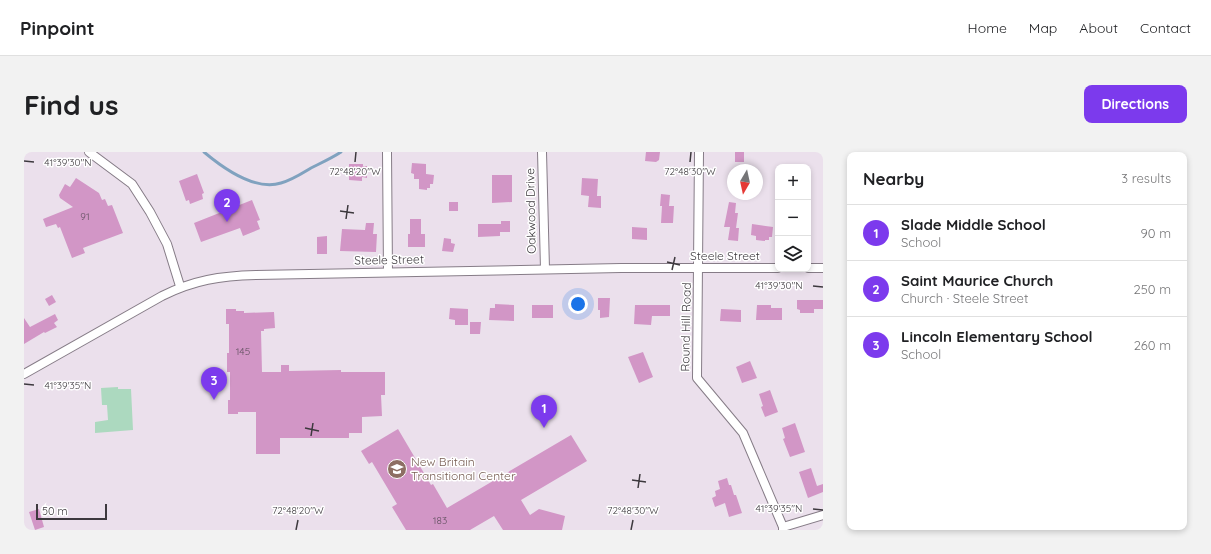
<!DOCTYPE html>
<meta charset="utf-8">
<style>
body{margin:0;font-family:Quicksand,sans-serif;background:#f2f2f2;color:#202124}
.controls{position:absolute;right:12px;top:12px;display:grid;overflow:hidden;border-radius:8px;box-shadow:0 2px 6px #0003}
.controls button{width:36px;height:36px;display:grid;place-items:center;padding:0;border:0;border-bottom:1px solid #e0e0e0;background:#fff;color:#202124;font:20px sans-serif}
.compass{position:absolute;left:703px;top:12px;width:36px;height:36px;border-radius:50%;background:#fff;box-shadow:0 2px 6px #0003;rotate:189deg}
.scale{position:absolute;left:12px;bottom:10px;width:71px;box-sizing:border-box;padding-left:4px;border:2px solid #3d393e;border-top:0;font-size:11px;line-height:14px;white-space:nowrap;color:#3d393e;-webkit-text-stroke:3px #fff;paint-order:stroke}
.you{position:absolute;left:554px;top:152px;width:14px;height:14px;margin:-10px;border:3px solid #fff;border-radius:50%;background:#1a73e8;box-shadow:0 0 0 6px #1a73e833}
.badge{display:grid;place-items:center;width:26px;height:26px;border-radius:50%;background:#7c3aed;color:#fff;font-size:13px;font-weight:700}
.pin{position:absolute;translate:-50% -33px;filter:drop-shadow(0 1px 2px #0008)}
.pin::after{content:'';position:absolute;top:21px;width:14px;height:12px;background:inherit;clip-path:polygon(0 0,100% 0,50% 100%)}
.list{margin:0;padding:0;list-style:none}
h2{display:flex;justify-content:space-between;align-items:center;height:52px;margin:0;padding:0 16px;font-size:17px}
h2 small{font-size:13px;font-weight:400;color:#757577}
.list li{display:grid;grid-template-columns:26px 1fr auto;gap:12px;align-items:center;box-sizing:border-box;height:56px;padding:0 16px;border-top:1px solid #e0e0e0}
.list b{display:block;font-size:15px;white-space:nowrap}
.list p{margin:0;font-size:13px;white-space:nowrap;color:#757577}
.list em{font-size:13px;font-style:normal;color:#757577}
.icon{flex:none;width:22px;height:22px;fill:none;stroke:currentColor;stroke-width:2;stroke-linecap:round;stroke-linejoin:round}
.map{position:relative;flex:none;width:799px;height:378px;overflow:hidden;border-radius:8px}
header{display:flex;align-items:center;gap:24px;box-sizing:border-box;height:56px;padding:0 20px;background:#fff;border-bottom:1px solid #e0e0e0}
header strong{font-size:19px}
nav{display:flex;gap:22px;margin-inline-start:auto;font-size:14px}
.intro{display:flex;align-items:center;justify-content:space-between;box-sizing:border-box;height:96px;padding:0 24px}
h1{margin:0;font-size:28px}
.button{padding:10px 18px;border-radius:8px;background:#7c3aed;color:#fff;font-size:14px;font-weight:700}
main{display:flex;gap:24px;padding:0 24px}
aside{flex:1;background:#fff;border-radius:8px;box-shadow:0 2px 6px #0003}
.map>svg:first-child{display:block}
</style>
<header>
<strong>Pinpoint</strong>
<nav><a>Home</a><a>Map</a><a>About</a><a>Contact</a></nav>
</header>
<div class="intro"><h1>Find us</h1><a class="button">Directions</a></div>
<main>
<div class="map">
<svg width="799" height="378" viewBox="0 0 799 378">
<rect width="100%" height="100%" fill="#ebe0ec"/>
<path fill="#acd9bf" d="M94,235V237H107L109,278L71,281V270L84,268L83,253H78L77,236Z"/>
<g fill="none" stroke-linecap="round" stroke-linejoin="round">
<path stroke="#80a2bf" stroke-width="3" d="M180,0C199,16 231,39 257,31C268,28 277,22 287,16C297,11 308,6 317,0"/>
</g>
<g fill="#d296c6">
<path d="M622,0H636L635,8L632,10L621,9Z"/>
<rect x="711" y="0" width="9" height="10"/>
<path d="M388,11L402,12V22L410,23L409,32H406V36H403V38L395,37V27H390V22L387,21Z"/>
<path d="M325,12H339V14H343V26L338,25V29L325,28Z"/>
<path d="M173,22L180,41L178,42L179,47L166,52L165,48L162,49L155,29Z"/>
<path d="M468,23H488V50L468,51Z"/>
<path d="M52,26L75,41L78,48L81,47L84,54L88,53L99,81L59,96L61,101L48,106L36,75L34,76L32,72L22,75L19,67L49,55L36,46L35,43L41,32L46,35Z"/>
<path d="M558,26L574,27L573,44H577V56L564,55L565,44L557,43Z"/>
<path d="M637,42L646,43L645,54H650L649,71H637L638,54H636Z"/>
<path d="M228,48L236,68L233,69L236,77L219,84L216,76L177,90L170,71Z"/>
<rect x="425" y="50" width="9" height="9"/>
<path d="M705,50L712,51L711,61H714L712,76H715L714,89L704,88L706,75H700Z"/>
<path d="M386,67H397V82H401V95H384V82H386Z"/>
<path d="M477,69H486V80H476V84L454,85V72H477Z"/>
<path d="M342,71H350L349,82H353L352,100L316,99L318,77L341,78Z"/>
<path d="M728,72L749,75L748,85H745V88H741V89L732,88V84L727,83Z"/>
<path d="M608,75L623,76V88L608,87Z"/>
<path d="M303,84V102H293V85Z"/>
<path d="M420,86L427,87V91L431,92L429,100L418,99Z"/>
<path d="M28,143L32,150L25,154L21,147Z"/>
<path d="M574,146H586L585,165L576,166V158H574Z"/>
<path d="M773,148H799V157H790V161H776V158L773,157Z"/>
<path d="M471,152L490,153V169L465,168L466,156H471Z"/>
<rect x="508" y="153" width="21" height="13"/>
<path d="M611,153H646V164H628L627,173L610,172Z"/>
<path d="M733,153H747V156H758V168H732Z"/>
<path d="M426,156L444,157V173H431V168L425,167Z"/>
<path d="M202,157H212V159H220V161L250,160L251,176L240,177V179H237L238,220H257V213H265V219L317,218V220H361V243H357L358,264L338,265V281H325V286H256V302H232V260H214V262H204V248H206V220H203V201H205V172H202Z"/>
<path d="M697,157L717,158V170L696,169Z"/>
<path d="M31,162L34,168L30,171L33,175L21,181L20,180L0,192V166L6,175Z"/>
<path d="M446,170H457L456,182H446Z"/>
<path d="M619,200L629,225L615,231L604,205Z"/>
<path d="M726,209L733,226L718,231L712,215Z"/>
<path d="M746,238L754,260L741,265L737,255L739,254L735,242Z"/>
<path d="M771,271L781,300L766,305L759,287L761,286L758,276Z"/>
<path d="M374,277L407,333L409,332L423,356L547,283L563,309L497,348L506,363L515,357L541,364L538,378H479L470,364L446,378H382L368,355L373,352L348,310L345,312L337,299Z"/>
<path d="M787,316L793,334L799,332V340L784,346L775,320Z"/>
<path d="M703,326L705,333H707L710,343H712L718,361L705,365L701,351L691,355L688,346L692,344L691,339L696,337L694,329Z"/>
<path d="M15,357L20,375L11,378L5,360Z"/>
</g>
<g fill="none" stroke-linecap="round" stroke-linejoin="round">
<g stroke="#867c87" stroke-width="10">
<g id="minor">
<path d="M65,0L108,32L126,60L143,92L156,134"/>
<path d="M363,0L364,120"/>
<path d="M518,0L521,117"/>
<path d="M675,0L673,226L719,281L759,375V378"/>
<path d="M784,116H799"/>
<path d="M0,222L138,144C170,128 196,124 232,123L597,116H754"/>
<path d="M759,375L799,363"/>
</g>
</g>
<use href="#minor" stroke="#fff" stroke-width="8"/>
</g>
<path fill="none" stroke="#3d393e" stroke-width="1.5" d="M0,9L10,10M331,10L332,0M666,10L667,0M316,59L330,61M322,67L324,53M643,110L656,113M648,118L651,105M789,134L799,135M0,232L10,233M281,276L295,279M287,284L289,271M608,328L622,330M614,336L616,322M789,357L799,358M272,378L274,368M607,378L609,368"/>
<defs>
<g id="school-disc" transform="scale(1)"><circle r="9.5" fill="#8d6e63" stroke="#fff"/><path d="M0-5L7-2L0 1L-7-2ZM-4 1L0 2.5L4 1V4Q0 6-4 4Z" fill="#fff"/></g>
</defs>
<g fill-rule="evenodd">
<use href="#school-disc" x="373" y="317"/>
</g>
<g text-anchor="middle" stroke-width="3" stroke-linejoin="round" paint-order="stroke">
<g font-size="10" fill="#625060">
<text x="61" y="68">91</text>
<text x="219" y="203">145</text>
<text x="416" y="372">183</text>
</g>
<g font-size="12" fill="#3d393e" stroke="#fff">
<text transform="translate(507 59) rotate(-91)" y="4">Oakwood Drive</text>
<text x="701" y="108">Steele Street</text>
<text transform="translate(365 108) rotate(-1)" y="4">Steele Street</text>
<text transform="translate(662 175) rotate(-89)" y="4">Round Hill Road</text>
</g>
<g font-size="12" fill="#785e54" stroke="#fff" text-anchor="start">
<text x="387" y="314">New Britain<tspan x="387" dy="14">Transitional Center</tspan></text>
</g>
</g>
<g font-size="10" text-anchor="middle" fill="#3d393e" stroke="#fff" stroke-width="3" stroke-linejoin="round" paint-order="stroke">
<text x="44" y="14">41°39'30"N</text>
<text x="331" y="23">72°48'20"W</text>
<text x="666" y="23">72°48'30"W</text>
<text x="755" y="137">41°39'30"N</text>
<text x="44" y="237">41°39'35"N</text>
<text x="755" y="360">41°39'35"N</text>
<text x="274" y="362">72°48'20"W</text>
<text x="609" y="362">72°48'30"W</text>
</g>
</svg>
<div class="controls">
<button>+</button>
<button>−</button>
<button><svg class="icon" aria-label="layers" viewBox="0 0 24 24"><path d="M12 4l9 5-9 5-9-5zM3 14l9 5 9-5"/></svg></button>
</div>
<svg class="compass" viewBox="-18 -18 36 36"><path d="M0-13l5 13h-10z" fill="#e53935"/><path d="M0 13l5-13h-10z" fill="#757577"/></svg>
<div class="scale">50 m</div>
<div class="you"></div>
<div class="pin badge" style="left:520px;top:276px">1</div>
<div class="pin badge" style="left:203px;top:70px">2</div>
<div class="pin badge" style="left:190px;top:248px">3</div>
</div>
<aside>
<h2>Nearby<small>3 results</small></h2>
<ul class="list">
<li><span class="badge">1</span><div><b>Slade Middle School</b><p>School</p></div><em>90 m</em></li>
<li><span class="badge">2</span><div><b>Saint Maurice Church</b><p>Church · Steele Street</p></div><em>250 m</em></li>
<li><span class="badge">3</span><div><b>Lincoln Elementary School</b><p>School</p></div><em>260 m</em></li>
</ul>
</aside>
</main>
